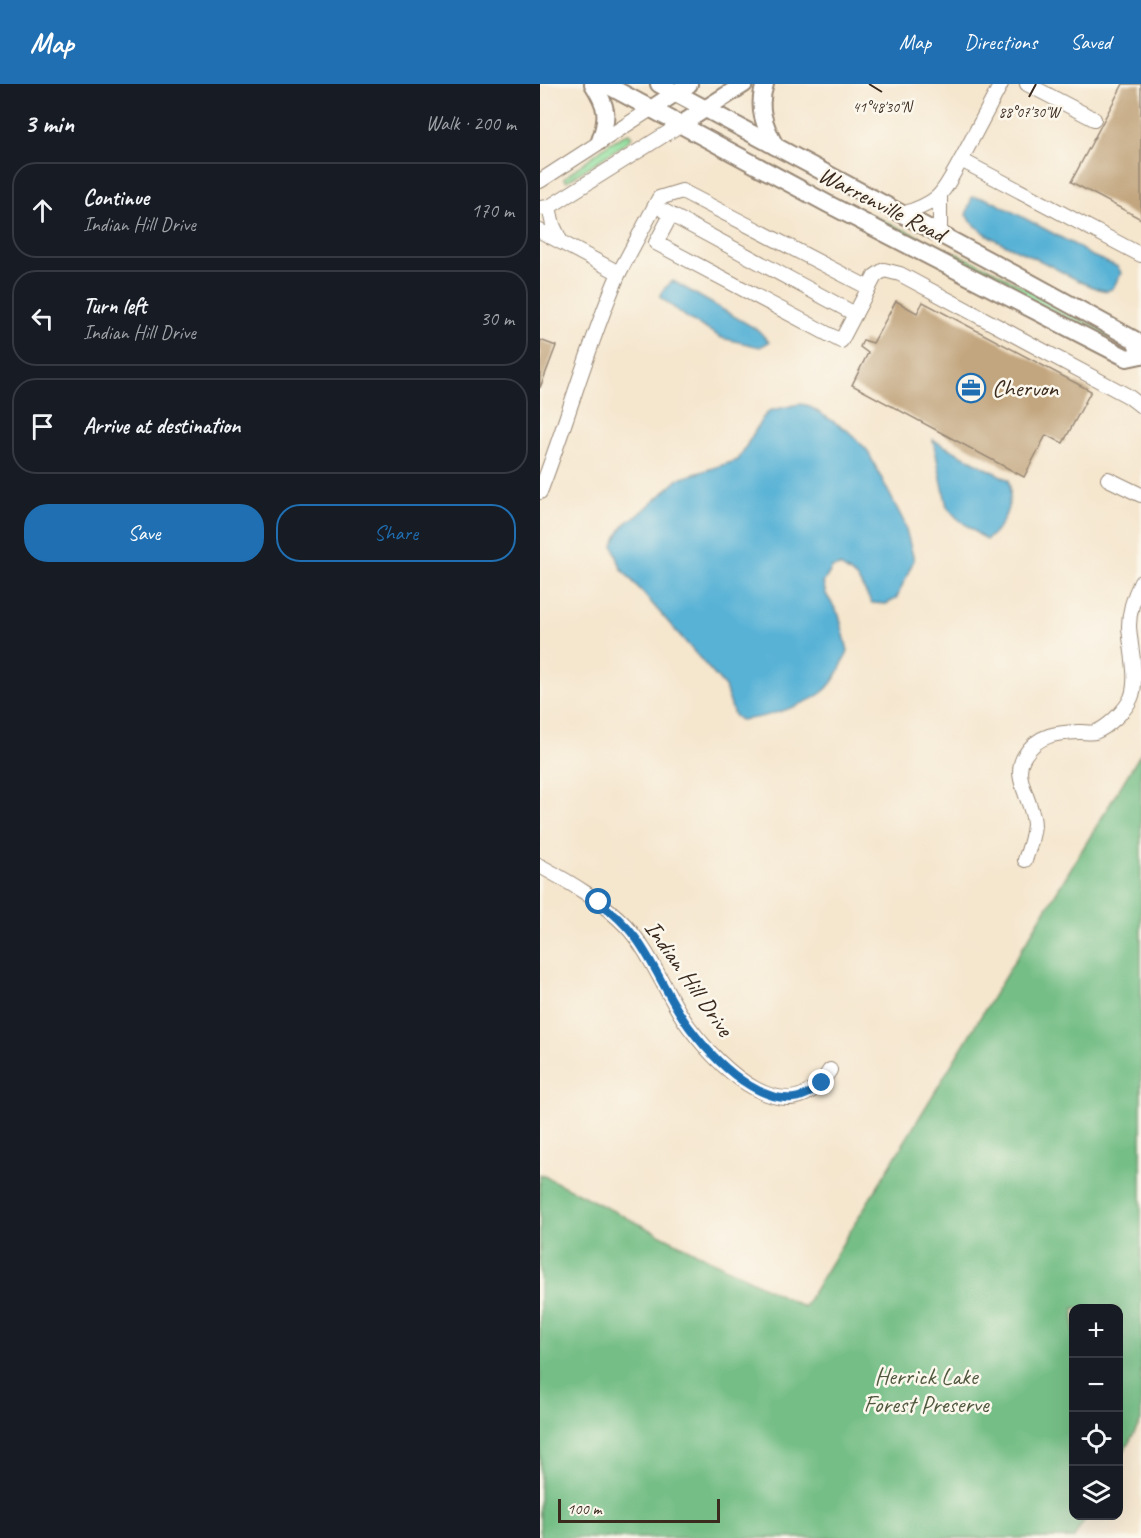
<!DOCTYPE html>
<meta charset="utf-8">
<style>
body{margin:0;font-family:Caveat,sans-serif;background:#20242c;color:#f1f3f6}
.controls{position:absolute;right:18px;bottom:18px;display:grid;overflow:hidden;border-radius:12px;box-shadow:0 6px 24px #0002}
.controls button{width:54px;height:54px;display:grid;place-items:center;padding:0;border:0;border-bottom:2px solid #363941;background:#171b24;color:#f1f3f6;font:30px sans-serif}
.scale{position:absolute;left:18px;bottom:15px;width:162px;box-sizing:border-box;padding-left:6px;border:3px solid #3b2a1e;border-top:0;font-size:16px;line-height:21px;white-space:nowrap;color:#3b2a1e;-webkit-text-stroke:4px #fbf7ec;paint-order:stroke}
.stop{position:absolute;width:18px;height:18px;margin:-14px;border:4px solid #1f6fb2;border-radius:50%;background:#fff}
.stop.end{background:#1f6fb2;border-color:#fff;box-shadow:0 2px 6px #0008}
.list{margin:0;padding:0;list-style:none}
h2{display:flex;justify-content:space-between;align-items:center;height:78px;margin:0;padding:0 24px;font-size:26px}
h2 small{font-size:20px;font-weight:400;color:#9ea1a6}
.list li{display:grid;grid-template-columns:39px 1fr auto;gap:18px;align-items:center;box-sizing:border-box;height:96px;margin:0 12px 12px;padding:0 12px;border:2px solid #363941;border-radius:24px}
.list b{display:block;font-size:22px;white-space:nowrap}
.list p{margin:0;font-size:20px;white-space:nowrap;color:#9ea1a6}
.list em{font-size:20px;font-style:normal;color:#9ea1a6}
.actions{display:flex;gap:12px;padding:18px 24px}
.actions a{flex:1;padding:14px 0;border:2px solid #1f6fb2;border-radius:24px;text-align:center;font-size:21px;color:#1f6fb2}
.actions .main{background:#1f6fb2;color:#fff}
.icon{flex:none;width:33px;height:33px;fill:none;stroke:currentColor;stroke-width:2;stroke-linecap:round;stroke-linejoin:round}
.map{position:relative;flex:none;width:601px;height:1454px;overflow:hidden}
header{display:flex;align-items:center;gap:36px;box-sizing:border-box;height:84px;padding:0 30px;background:#1f6fb2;color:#fff}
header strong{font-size:28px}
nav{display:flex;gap:33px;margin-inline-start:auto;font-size:21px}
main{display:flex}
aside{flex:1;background:#171b24}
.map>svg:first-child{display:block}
</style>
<header>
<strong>Map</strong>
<nav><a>Map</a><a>Directions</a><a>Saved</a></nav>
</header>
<main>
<aside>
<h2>3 min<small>Walk · 200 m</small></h2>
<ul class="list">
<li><svg class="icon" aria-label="ahead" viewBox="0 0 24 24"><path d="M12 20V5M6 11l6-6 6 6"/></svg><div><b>Continue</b><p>Indian Hill Drive</p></div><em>170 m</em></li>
<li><svg class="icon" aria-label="left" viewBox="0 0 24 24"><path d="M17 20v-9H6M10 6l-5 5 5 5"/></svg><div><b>Turn left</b><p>Indian Hill Drive</p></div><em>30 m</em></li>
<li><svg class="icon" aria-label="arrive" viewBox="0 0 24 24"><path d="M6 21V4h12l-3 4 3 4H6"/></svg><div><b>Arrive at destination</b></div></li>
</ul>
<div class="actions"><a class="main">Save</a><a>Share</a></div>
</aside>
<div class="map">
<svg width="601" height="1454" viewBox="0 0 601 1454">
<rect width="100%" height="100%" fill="#fbf7ec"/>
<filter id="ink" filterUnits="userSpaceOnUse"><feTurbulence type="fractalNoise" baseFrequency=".0167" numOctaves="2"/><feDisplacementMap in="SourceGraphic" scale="12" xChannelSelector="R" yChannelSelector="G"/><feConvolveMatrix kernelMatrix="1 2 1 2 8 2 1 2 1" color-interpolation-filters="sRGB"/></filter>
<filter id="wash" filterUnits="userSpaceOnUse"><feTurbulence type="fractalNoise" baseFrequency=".008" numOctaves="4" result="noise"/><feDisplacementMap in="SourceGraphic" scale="24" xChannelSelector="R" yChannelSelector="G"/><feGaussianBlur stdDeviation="1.35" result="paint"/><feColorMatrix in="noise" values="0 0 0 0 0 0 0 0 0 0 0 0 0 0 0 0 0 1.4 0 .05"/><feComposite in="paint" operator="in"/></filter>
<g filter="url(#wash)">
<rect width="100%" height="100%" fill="#f5e6ce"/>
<g fill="#91e09f" stroke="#66855e" stroke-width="1.5">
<path d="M89,49L92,53L83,61L27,97L24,94L70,59Z"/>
<path d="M307,120L452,186L594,263L592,265L546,244L305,122Z"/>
</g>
<path fill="#74be86" stroke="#587452" stroke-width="1.5" d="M601,669V1337L579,1376L578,1224H534V1432H547L534,1454H0V1090L264,1223Z"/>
<g fill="#58b2d6" stroke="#4a6e7a" stroke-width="1.5">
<path d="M432,113L444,114L454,118L535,161L550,171L578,183L581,189L573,204L567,207C544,202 525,189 505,179C478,165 444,156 426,131Z"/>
<path d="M133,197L218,246L229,258L220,263L182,254L149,235L120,213L125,204Z"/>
<path d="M259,320L267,321L307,346L327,366L364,438L374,476L356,515L346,520L332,519C319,499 322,495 300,482L292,484L283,499L286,510L299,531L308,567C301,582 295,600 280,610C263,622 221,635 200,636L194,631L185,603L81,484L73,461C79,449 83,438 96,433L139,395L198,376L222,335L229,327Z"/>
<path d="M393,356L469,396C473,418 465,443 446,456L417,434L407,423Z"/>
</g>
<g id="blocks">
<g fill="#c2a67f">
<path d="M583,0H601V135L531,98Z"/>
<path d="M356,217L377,229L383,218L551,307L523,359L506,351L484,393L312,301L328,269L320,263L323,256L333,259Z"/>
<path d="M0,256L16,262L0,304Z"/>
</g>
</g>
</g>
<g filter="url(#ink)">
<use href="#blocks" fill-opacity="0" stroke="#988876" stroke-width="1.5"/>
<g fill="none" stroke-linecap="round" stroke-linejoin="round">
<g stroke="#988876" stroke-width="16">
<g id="minor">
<path d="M487,0L554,35"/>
<path d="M421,76L461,0"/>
<path d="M0,97L111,25"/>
<path d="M9,123L13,141L20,156"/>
<path d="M0,124L9,123L140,41"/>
<path d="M124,127L315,230"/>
<path d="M363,130C402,117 401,111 421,76L601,171"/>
<path d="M131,131L116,159L301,257L335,192L344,186L360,190L588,312L601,322"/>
<path d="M0,147L79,189C48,260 28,336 0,408"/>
<path d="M400,150V113"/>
<path d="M79,189L119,114L142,107L329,204"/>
<path d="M568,395L601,411"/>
<path d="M485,776C489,765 493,753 494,741C494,718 470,693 485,671C499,649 519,649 541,648C545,648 551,649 555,648C567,644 586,626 591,614C599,595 590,563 589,542C589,526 594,512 601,498"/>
<path d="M0,782C31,799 62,817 86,842C113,871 126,912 149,943C180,984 249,1053 290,986"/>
</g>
</g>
<g stroke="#988876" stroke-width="20">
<g id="major">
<path d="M53,0C67,22 69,32 60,57"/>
<path d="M65,0L288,120L587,274L601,271"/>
<path d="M119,0L480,193L595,256L601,271"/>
<path d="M225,0C217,23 224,41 235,62"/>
<path d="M111,25L149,0"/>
<path d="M140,41L204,0"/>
</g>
</g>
<use href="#minor" stroke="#fff" stroke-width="14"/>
<use href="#major" stroke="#fff" stroke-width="16"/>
</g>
</g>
<g fill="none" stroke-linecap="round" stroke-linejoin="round" filter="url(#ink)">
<path stroke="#1f6fb2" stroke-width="8" d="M59,818C72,828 85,840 95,853C116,881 128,915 149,943C176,979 239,1044 282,999"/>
</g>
<path fill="none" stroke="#3b2a1e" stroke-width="2" d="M329,0L342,8M489,13L496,0"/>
<defs>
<g id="office-ring" transform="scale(1.5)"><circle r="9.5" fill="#fbf7ec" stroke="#1f6fb2" stroke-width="1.5"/><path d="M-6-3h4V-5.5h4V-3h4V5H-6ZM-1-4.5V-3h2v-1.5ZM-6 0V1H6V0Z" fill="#1f6fb2"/></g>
</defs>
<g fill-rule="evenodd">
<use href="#office-ring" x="431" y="304"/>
</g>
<g text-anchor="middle" stroke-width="5" stroke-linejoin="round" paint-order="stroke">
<g font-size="24" fill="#3b2a1e" stroke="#fbf7ec">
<text transform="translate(342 120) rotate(27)" y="8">Warrenville Road</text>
<text transform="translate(149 894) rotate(55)" y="8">Indian Hill Drive</text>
</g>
<g font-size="24" fill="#3b2a1e" stroke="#fbf7ec" text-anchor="start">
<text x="452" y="312">Chervon</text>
</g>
<g font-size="24" fill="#50583e" stroke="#fbf7ec">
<text x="386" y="1300">Herrick Lake<tspan x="386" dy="28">Forest Preserve</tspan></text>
</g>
</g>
<g font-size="15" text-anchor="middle" fill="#3b2a1e" stroke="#fbf7ec" stroke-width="5" stroke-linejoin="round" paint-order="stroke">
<text x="342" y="28">41°48'30"N</text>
<text x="489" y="33">88°07'30"W</text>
</g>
</svg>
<div class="controls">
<button>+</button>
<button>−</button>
<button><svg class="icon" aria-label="locate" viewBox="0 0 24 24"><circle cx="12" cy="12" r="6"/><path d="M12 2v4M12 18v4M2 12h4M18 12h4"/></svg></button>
<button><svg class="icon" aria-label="layers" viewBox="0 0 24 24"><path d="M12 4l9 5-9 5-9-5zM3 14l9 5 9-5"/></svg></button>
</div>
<div class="scale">100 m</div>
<div class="stop" style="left:59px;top:818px"></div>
<div class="stop end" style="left:282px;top:999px"></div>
</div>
</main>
